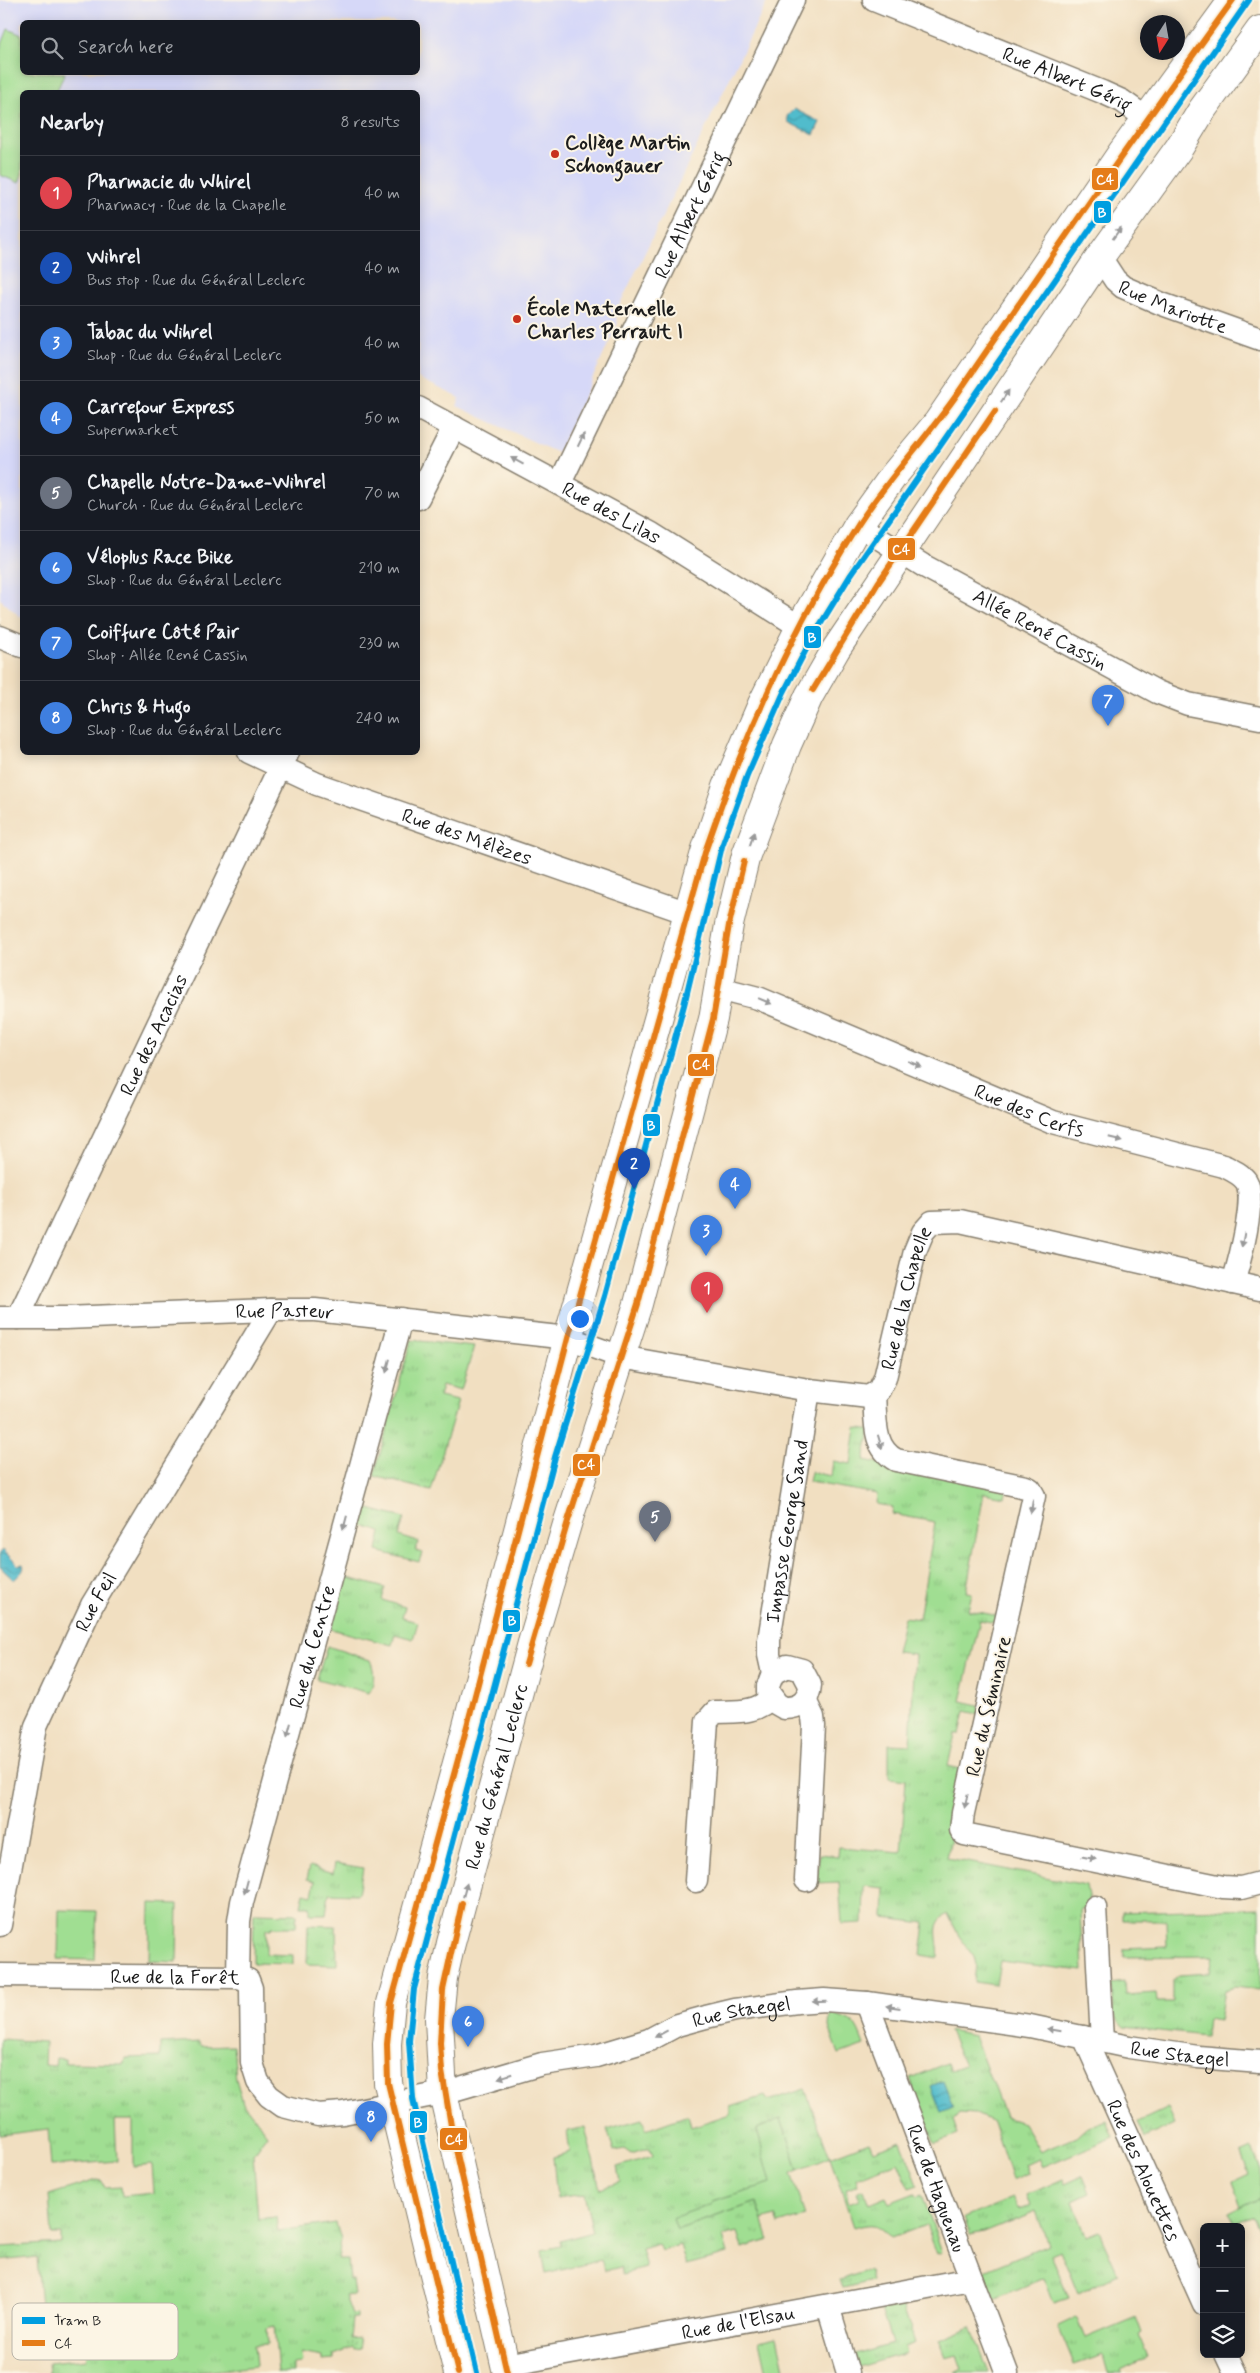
<!DOCTYPE html>
<meta charset="utf-8">
<style>
body{margin:0;font-family:Mynerve,sans-serif;background:#20242c;color:#f1f3f6}
.controls{position:absolute;right:15px;bottom:15px;display:grid;overflow:hidden;border-radius:8px;box-shadow:0 2px 12px #0003}
.controls button{width:45px;height:45px;display:grid;place-items:center;padding:0;border:0;border-bottom:1px solid #363941;background:#171b24;color:#f1f3f6;font:25px sans-serif}
.compass{position:absolute;left:1140px;top:15px;width:45px;height:45px;border-radius:50%;background:#171b24;box-shadow:0 2px 12px #0003;rotate:191deg}
.you{position:absolute;left:579px;top:1318px;width:18px;height:18px;margin:-12px;border:4px solid #fff;border-radius:50%;background:#1a73e8;box-shadow:0 0 0 8px #1a73e833}
.badge{display:grid;place-items:center;width:32px;height:32px;border-radius:50%;background:#c8321e;color:#fff;font-size:16px;font-weight:700}
.pin{position:absolute;translate:-50% -41px;filter:drop-shadow(0 1px 2px #0008)}
.pin::after{content:'';position:absolute;top:26px;width:18px;height:15px;background:inherit;clip-path:polygon(0 0,100% 0,50% 100%)}
.list{margin:0;padding:0;list-style:none}
h2{display:flex;justify-content:space-between;align-items:center;height:65px;margin:0;padding:0 20px;font-size:21px}
h2 small{font-size:16px;font-weight:400;color:#9ea1a6}
.list li{display:grid;grid-template-columns:32px 1fr auto;gap:15px;align-items:center;box-sizing:border-box;height:75px;padding:0 20px;border-top:1px solid #363941}
.list b{display:block;font-size:19px;white-space:nowrap}
.list p{margin:0;font-size:16px;white-space:nowrap;color:#9ea1a6}
.list em{font-size:16px;font-style:normal;color:#9ea1a6}
.icon{flex:none;width:28px;height:28px;fill:none;stroke:currentColor;stroke-width:2;stroke-linecap:round;stroke-linejoin:round}
.map{position:relative;flex:none;width:1260px;height:2373px;overflow:hidden}
.search{position:absolute;background:#171b24;box-shadow:0 2px 12px #0003;left:20px;top:20px;width:400px;height:55px;display:flex;align-items:center;gap:12px;box-sizing:border-box;padding:0 18px;border-radius:8px;color:#9ea1a6;font-size:19px}
.panel{position:absolute;background:#171b24;box-shadow:0 2px 12px #0003;left:20px;top:90px;width:400px;height:665px;border-radius:8px}
.map>svg:first-child{display:block}
</style>
<div class="map">
<svg width="1260" height="2373" viewBox="0 0 1260 2373">
<defs>
<pattern id="grass-tufts" width="24" height="20" patternUnits="userSpaceOnUse" patternTransform="scale(1.25)"><rect width="24" height="20" fill="#a0de92"/><path d="M3 7l-1-3M5 7V3M7 7l1-3M15 17l-1-3M17 17v-4M19 17l1-3" fill="none" stroke="#89be7d"/></pattern>
<pattern id="water-waves" width="16" height="10" patternUnits="userSpaceOnUse" patternTransform="scale(1.25)"><rect width="16" height="10" fill="#51bccc"/><path d="M0 5q4-4 8 0t8 0" fill="none" stroke="#4298a5"/></pattern>
</defs>
<rect width="100%" height="100%" fill="#fcf5e5"/>
<filter id="ink" filterUnits="userSpaceOnUse"><feTurbulence type="fractalNoise" baseFrequency=".02" numOctaves="2"/><feDisplacementMap in="SourceGraphic" scale="10" xChannelSelector="R" yChannelSelector="G"/><feConvolveMatrix kernelMatrix="1 2 1 2 8 2 1 2 1" color-interpolation-filters="sRGB"/></filter>
<filter id="wash" filterUnits="userSpaceOnUse"><feTurbulence type="fractalNoise" baseFrequency=".0096" numOctaves="4" result="noise"/><feDisplacementMap in="SourceGraphic" scale="20" xChannelSelector="R" yChannelSelector="G"/><feGaussianBlur stdDeviation="1.12" result="paint"/><feColorMatrix in="noise" values="0 0 0 0 0 0 0 0 0 0 0 0 0 0 0 0 0 1.4 0 .05"/><feComposite in="paint" operator="in"/></filter>
<g filter="url(#wash)">
<rect width="100%" height="100%" fill="#f1dfc1"/>
<path fill="#d6d8f8" fill-rule="evenodd" d="M0,0H768L615,314L618,323L558,453L457,406L460,398L418,378V92H22V618L0,599ZM22,22H418V72H22Z"/>
<g fill="url(#grass-tufts)" stroke="#5e7d57">
<path d="M411,1340L474,1347L461,1390L442,1385L439,1397L458,1401L431,1491L374,1476Z"/>
<path d="M856,1427L870,1430L864,1460L1007,1489L1005,1497L984,1493L966,1592L972,1593L968,1610L1004,1617L1002,1624L980,1620L961,1701L979,1705L978,1714L965,1711L960,1734H955L948,1766L965,1770L947,1858L1086,1885L1090,1907L1080,1909L1083,1971L1000,1961L996,1985L974,1982L976,1965L974,1956L959,1936L948,1914C928,1924 941,1942 938,1958L921,1955L925,1923L884,1918L885,1888L864,1886L863,1923L842,1924L839,1882L817,1883L819,1854L838,1856L839,1847L901,1852L906,1780L889,1778V1744L910,1745L915,1654L896,1652L904,1617L919,1619L935,1522L892,1514L893,1507L876,1504L877,1494L809,1482L811,1472L831,1476L833,1461L851,1464Z"/>
<path d="M365,1508L404,1518L399,1536L418,1542L416,1551L422,1553L419,1562L377,1551L381,1532L360,1525Z"/>
<path d="M345,1577L385,1588L382,1600L405,1607L402,1618L418,1622L413,1639L395,1634L392,1645L331,1629Z"/>
<path d="M327,1646L370,1660C375,1671 375,1682 369,1693L317,1679Z"/>
<path d="M335,1863L363,1868L358,1894L329,1893L326,1914H310V1906H301L304,1893L312,1895L315,1881L307,1879L310,1866L333,1873Z"/>
<path d="M1260,1908V1990L1235,1987L1224,1990L1219,2021L1207,2019L1205,2036L1124,2027L1114,2016L1112,1984L1124,1982L1125,1995L1156,1993L1157,2002H1173V1980L1179,1975L1210,1973L1213,1956L1124,1957V1949L1167,1947L1166,1920H1122V1912Z"/>
<path d="M254,1913L297,1914L296,1927H272L271,1929H266V1954L293,1955V1964L253,1963Z"/>
<path d="M308,1925L336,1926L337,1965L307,1964Z"/>
<path d="M949,2031L974,2036L1005,2117L1023,2123L1040,2152L1076,2137L1086,2128L1107,2120L1114,2137L1042,2167L1038,2158L1025,2164L1028,2173L1012,2180L993,2122L976,2114L959,2113L953,2120L958,2135L935,2144L910,2078L947,2063L950,2071L964,2066Z"/>
<path d="M0,2039L45,2042L44,2065L55,2066L56,2058L65,2059V2063L124,2064L125,2058L160,2057V2044L200,2042L201,2046L233,2045L236,2079L243,2103L267,2134L253,2154L258,2219L276,2217L278,2231L336,2223L341,2240L338,2260H348L350,2281H353L355,2295L345,2296L352,2315L357,2314V2319H352L350,2339L359,2338L361,2349L354,2350L353,2348L334,2355V2360L322,2361V2357L301,2353L302,2363L293,2364V2373H278L274,2326L267,2328L268,2344L254,2345L256,2366L191,2373H49L48,2363L87,2359L86,2348L104,2346L98,2301L41,2308L37,2257L0,2261V2247L61,2243V2234H52L49,2195L96,2180L102,2181L105,2188L121,2187L122,2196L154,2193L152,2165L133,2167V2120H115L117,2161L51,2166L48,2129L0,2135Z"/>
<path d="M805,2089L830,2157L869,2142L873,2151L901,2141L918,2185L909,2188L898,2162L856,2178L858,2185L845,2190L849,2203L859,2199L856,2192L863,2189L869,2204L886,2197L889,2203L915,2193L916,2196L922,2194L942,2252L937,2254L926,2225L891,2238C877,2224 873,2222 854,2228L830,2157L798,2170L781,2119L757,2129L772,2183L712,2201L713,2204L676,2230L757,2202L769,2240L742,2248L737,2232L723,2236L728,2254L686,2265L680,2245L661,2251L658,2244L641,2249L646,2268L622,2274L620,2267L605,2271L601,2260L546,2274L542,2250L561,2246L560,2241L593,2232L584,2194L557,2198L553,2157L570,2152L567,2131L585,2127L600,2189L620,2182L617,2167L653,2156L650,2148L631,2154L624,2149L614,2151L607,2129L642,2119L646,2130L688,2115L691,2127L730,2114V2107L765,2096L768,2101Z"/>
<path d="M1168,2108L1175,2124L1145,2138L1138,2122Z"/>
<path d="M1083,2176L1090,2193L1073,2201L1086,2236L1099,2231L1118,2274L1078,2294L1060,2250L1051,2254L1069,2298L1054,2303L1044,2278L994,2299L984,2271L1048,2244L1036,2211L984,2232L970,2235L964,2218L1013,2198L1018,2209L1031,2205L1027,2195L1063,2179L1065,2184Z"/>
<path d="M1260,2197V2231L1253,2216L1235,2223L1229,2212Z"/>
<path d="M869,2270L872,2281L843,2288L840,2280Z"/>
<path d="M903,2306L915,2343L904,2347L906,2353L859,2367L855,2355L892,2344L881,2309Z"/>
<path d="M1077,2317L1086,2338L1136,2317L1142,2333L1139,2335L1148,2357L1121,2370L1122,2373H1108L1103,2355L1074,2365L1058,2326Z"/>
<path d="M971,2327L989,2373H955L962,2369L957,2355L946,2358L939,2340Z"/>
</g>
<g fill="#a0de92" stroke="#5e7d57">
<path d="M8,29L22,35V72L65,73L56,92H22V174L19,183L0,175V49Z"/>
<path d="M150,1903L178,1904L177,1962L149,1961Z"/>
<path d="M59,1910L97,1911L95,1960L58,1959Z"/>
<path d="M830,2014C854,2019 856,2023 864,2045L839,2054L829,2027Z"/>
<path d="M781,2119L798,2170L791,2173L805,2216L778,2224L775,2216L763,2220L757,2202L676,2230L672,2218L712,2204V2201L771,2183L757,2129Z"/>
<path d="M1252,2149L1260,2167V2197L1241,2206L1232,2183L1249,2175L1241,2154Z"/>
<path d="M99,2301L104,2346L67,2351L62,2305Z"/>
<path d="M777,2337L785,2373H766L759,2341Z"/>
</g>
<g fill="url(#water-waves)" stroke="#366c74">
<path d="M794,109L820,122L814,135L788,122L787,116Z"/>
<path d="M3,1550L18,1565L23,1564C26,1570 19,1575 14,1580L0,1567V1553Z"/>
<path d="M943,2081L953,2107L941,2112L931,2086Z"/>
</g>
</g>
<g filter="url(#ink)">
<g fill="none" stroke-linecap="round" stroke-linejoin="round">
<g stroke="#867e6e" stroke-width="25">
<g id="minor">
<path id="s1" d="M874,0L1102,92L1122,101L1146,118"/>
<path id="s2" d="M1100,257L1115,280L1123,287L1162,304L1260,339"/>
<path id="s3" d="M418,408L652,534L800,627"/>
<path id="s4" d="M560,483L793,0"/>
<path d="M418,498L454,427"/>
<path id="s5" d="M858,525L924,566L1157,692L1188,704L1260,718"/>
<path d="M0,637L22,646"/>
<path id="s6" d="M249,752L317,784L688,913"/>
<path id="s7" d="M719,988L758,998L1053,1122L1224,1166C1232,1170 1241,1174 1246,1181C1257,1198 1239,1263 1233,1283"/>
<path id="s8" d="M0,1318H65L271,1310H315L568,1338L621,1357L809,1390L869,1397L879,1390L885,1378L915,1251L923,1232L932,1222L960,1221L1260,1289"/>
<path id="s9" d="M18,1318L288,752"/>
<path d="M874,1394C876,1419 872,1447 896,1460L1026,1487L1030,1489L1034,1496L963,1813L961,1830L964,1834L1223,1887L1241,1888L1260,1883"/>
<path id="s10" d="M773,1673L787,1666L802,1670L810,1685C809,1701 800,1708 784,1708L777,1704L768,1692V1686L773,1673L769,1655V1640L809,1390"/>
<path d="M805,1700L813,1717L814,1726L806,1880"/>
<path d="M696,1881L707,1721L715,1712C735,1711 755,1714 771,1698"/>
<path d="M1095,1907L1102,2041"/>
<path id="s11" d="M0,1925L36,1726L92,1605L271,1310"/>
<path id="s12" d="M0,1975L238,1977L248,1980L251,1988L252,2063L258,2082L269,2096L283,2106L318,2115L343,2113L443,2093L542,2064L596,2056L649,2040L677,2025L706,2017L735,2010L797,2002L824,2000L867,2003L1030,2026L1129,2047L1198,2057L1260,2062"/>
<path id="s13" d="M238,1977L239,1921L242,1902L401,1319"/>
<path id="s14" d="M867,2003L1007,2373"/>
<path id="s15" d="M1084,2037L1204,2304"/>
<path d="M828,2306L848,2373"/>
<path d="M1226,2354L1235,2373"/>
<path id="s16" d="M506,2365L971,2279"/>
</g>
</g>
<g stroke="#867e6e" stroke-width="30">
<g id="major">
<path d="M458,2373L388,2083L387,2044L391,2003L462,1745L568,1338L706,849L727,786L762,704L800,627L858,525L894,475L938,422L1123,151L1233,0"/>
<path id="s17" d="M507,2373L443,2093L439,2019L443,1978L451,1943L532,1643L568,1521L638,1304L713,1019L729,925L746,855L787,745L809,696L836,649L1100,257L1179,148L1202,110L1260,30"/>
</g>
</g>
<use href="#minor" stroke="#fff" stroke-width="22"/>
<use href="#major" stroke="#fff" stroke-width="28"/>
<g stroke="#fcf5e5" stroke-width="10">
<g id="bus-1">
<path d="M813,690L878,583L995,411"/>
<path d="M526,1664L568,1521L638,1304L713,1019L729,925L744,861"/>
<path d="M462,1903L443,1990L440,2043L442,2071L452,2132L507,2373"/>
<path d="M458,2373L388,2083L387,2044L391,2003L462,1745L568,1338L706,849C744,736 794,626 858,525C888,478 927,438 958,393C1048,261 1139,129 1233,0"/>
</g>
</g>
<use href="#bus-1" stroke="#e57c18" stroke-width="6"/>
<g stroke="#fcf5e5" stroke-width="10">
<path id="tram-1" d="M477,2373L413,2099L409,2041L414,1989L555,1457L605,1296L684,1005L722,846L747,776L784,692L812,638L850,576L1249,0"/>
</g>
<use href="#tram-1" stroke="#009ee0" stroke-width="6"/>
</g>
<defs><path id="oneway-solid" d="M-6-.8H1V-3.2L6.5 0L1 3.2V.8H-6Z" transform="scale(1.25)"/></defs>
<g fill="#999">
<use href="#oneway-solid" transform="translate(1117 233) rotate(-54)"/>
<use href="#oneway-solid" transform="translate(1005 396) rotate(-56)"/>
<use href="#oneway-solid" transform="translate(581 440) rotate(-64)"/>
<use href="#oneway-solid" transform="translate(517 461) rotate(-151)"/>
<use href="#oneway-solid" transform="translate(752 839) rotate(-71)"/>
<use href="#oneway-solid" transform="translate(765 1001) rotate(23)"/>
<use href="#oneway-solid" transform="translate(915 1064) rotate(23)"/>
<use href="#oneway-solid" transform="translate(1116 1139) rotate(14)"/>
<use href="#oneway-solid" transform="translate(1243 1240) rotate(101)"/>
<use href="#oneway-solid" transform="translate(388 1366) rotate(105)"/>
<use href="#oneway-solid" transform="translate(880 1442) rotate(73)"/>
<use href="#oneway-solid" transform="translate(1032 1506) rotate(99)"/>
<use href="#oneway-solid" transform="translate(345 1523) rotate(105)"/>
<use href="#oneway-solid" transform="translate(289 1730) rotate(105)"/>
<use href="#oneway-solid" transform="translate(966 1801) rotate(103)"/>
<use href="#oneway-solid" transform="translate(1089 1858) rotate(11)"/>
<use href="#oneway-solid" transform="translate(246 1887) rotate(105)"/>
<use href="#oneway-solid" transform="translate(465 1890) rotate(-75)"/>
<use href="#oneway-solid" transform="translate(819 2001) rotate(178)"/>
<use href="#oneway-solid" transform="translate(893 2007) rotate(-172)"/>
<use href="#oneway-solid" transform="translate(1054 2030) rotate(-170)"/>
<use href="#oneway-solid" transform="translate(661 2034) rotate(152)"/>
<use href="#oneway-solid" transform="translate(505 2076) rotate(163)"/>
</g>
</g>
<g fill="#c8321e" stroke="#fcf5e5" stroke-width="2">
<circle cx="555" cy="154" r="5"/>
<circle cx="517" cy="319" r="5"/>
</g>
<g text-anchor="middle" stroke-width="4" stroke-linejoin="round" paint-order="stroke">
<g font-size="20" fill="#1c1c1c" stroke="#fcf5e5">
<text dy="7" stroke="none"><textPath href="#s1" startOffset="209">Rue Albert Gérig</textPath></text>
<text dy="7" stroke="none"><textPath href="#s4" startOffset="298">Rue Albert Gérig</textPath></text>
<text dy="7" stroke="none"><textPath href="#s2" startOffset="92">Rue Mariotte</textPath></text>
<text dy="7" stroke="none"><textPath href="#s3" startOffset="220">Rue des Lilas</textPath></text>
<text dy="7" stroke="none"><textPath href="#s5" startOffset="210">Allée René Cassin</textPath></text>
<text dy="7" stroke="none"><textPath href="#s6" startOffset="234">Rue des Mélèzes</textPath></text>
<text dy="7" stroke="none"><textPath href="#s9" startOffset="314">Rue des Acacias</textPath></text>
<text dy="7" stroke="none"><textPath href="#s7" startOffset="334">Rue des Cerfs</textPath></text>
<text dy="7" stroke="none"><textPath href="#s8" startOffset="986">Rue de la Chapelle</textPath></text>
<text dy="7" stroke="none"><textPath href="#s8" startOffset="285">Rue Pasteur</textPath></text>
<text dy="7" stroke="none"><textPath href="#s10" startOffset="274">Impasse George Sand</textPath></text>
<text dy="7" stroke="none"><textPath href="#s11" startOffset="340">Rue Feil</textPath></text>
<text dy="7" stroke="none"><textPath href="#s13" startOffset="340">Rue du Centre</textPath></text>
<text transform="translate(988 1706) rotate(-77)" y="7">Rue du Séminaire</text>
<text dy="7" stroke="none"><textPath href="#s17" startOffset="611">Rue du Général Leclerc</textPath></text>
<text dy="7" stroke="none"><textPath href="#s12" startOffset="175">Rue de la Forêt</textPath></text>
<text dy="7" stroke="none"><textPath href="#s12" startOffset="861">Rue Staegel</textPath></text>
<text dy="7" stroke="none"><textPath href="#s12" startOffset="1305">Rue Staegel</textPath></text>
<text dy="7" stroke="none"><textPath href="#s15" startOffset="146">Rue des Alouettes</textPath></text>
<text dy="7" stroke="none"><textPath href="#s14" startOffset="198">Rue de Haguenau</textPath></text>
<text dy="7" stroke="none"><textPath href="#s16" startOffset="236">Rue de l'Elsau</textPath></text>
</g>
<g font-size="20" font-weight="bold" fill="#1c1c1c" stroke="#fcf5e5" text-anchor="start">
<text x="565" y="149">Collège Martin<tspan x="565" dy="23">Schongauer</tspan></text>
<text x="527" y="315">École Maternelle<tspan x="527" dy="23">Charles Perrault I</tspan></text>
</g>
</g>
<rect x="12" y="2303" width="166" height="57" rx="8" fill="#fcf5e5" stroke="#b9b4a9" stroke-width="1"/>
<rect x="22" y="2317" width="23" height="7" fill="#009ee0"/>
<rect x="22" y="2340" width="23" height="6" fill="#e57c18"/>
<g font-size="14" fill="#1c1c1c">
<text x="54" y="2325">Tram B</text>
<text x="54" y="2348">C4</text>
</g>
<g stroke="#fcf5e5" stroke-width="2">
<rect x="1091" y="167" width="28" height="24" rx="5" fill="#e57c18"/>
<rect x="1093" y="200" width="19" height="24" rx="5" fill="#009ee0"/>
<rect x="887" y="537" width="29" height="24" rx="5" fill="#e57c18"/>
<rect x="803" y="625" width="19" height="24" rx="5" fill="#009ee0"/>
<rect x="687" y="1053" width="28" height="24" rx="5" fill="#e57c18"/>
<rect x="642" y="1113" width="19" height="24" rx="5" fill="#009ee0"/>
<rect x="572" y="1453" width="29" height="24" rx="5" fill="#e57c18"/>
<rect x="502" y="1609" width="19" height="24" rx="5" fill="#009ee0"/>
<rect x="409" y="2110" width="19" height="24" rx="5" fill="#009ee0"/>
<rect x="439" y="2127" width="29" height="24" rx="5" fill="#e57c18"/>
</g>
<g font-size="14" text-anchor="middle" font-weight="bold" fill="#fff">
<text x="1105" y="184">C4</text>
<text x="1102" y="217">B</text>
<text x="901" y="554">C4</text>
<text x="812" y="642">B</text>
<text x="701" y="1069">C4</text>
<text x="651" y="1130">B</text>
<text x="586" y="1469">C4</text>
<text x="512" y="1625">B</text>
<text x="418" y="2127">B</text>
<text x="454" y="2144">C4</text>
</g>
</svg>
<div class="controls">
<button>+</button>
<button>−</button>
<button><svg class="icon" aria-label="layers" viewBox="0 0 24 24"><path d="M12 4l9 5-9 5-9-5zM3 14l9 5 9-5"/></svg></button>
</div>
<svg class="compass" viewBox="-18 -18 36 36"><path d="M0-13l5 13h-10z" fill="#e53935"/><path d="M0 13l5-13h-10z" fill="#9ea1a6"/></svg>
<div class="you"></div>
<div class="pin badge" style="left:707px;top:1313px;background:#e0444e">1</div>
<div class="pin badge" style="left:634px;top:1189px;background:#1a4fb4">2</div>
<div class="pin badge" style="left:706px;top:1256px;background:#3f7fe0">3</div>
<div class="pin badge" style="left:735px;top:1209px;background:#3f7fe0">4</div>
<div class="pin badge" style="left:655px;top:1542px;background:#6b7280">5</div>
<div class="pin badge" style="left:468px;top:2047px;background:#3f7fe0">6</div>
<div class="pin badge" style="left:1108px;top:726px;background:#3f7fe0">7</div>
<div class="pin badge" style="left:371px;top:2142px;background:#3f7fe0">8</div>
<div class="search"><svg class="icon" aria-label="search" viewBox="0 0 24 24"><circle cx="10" cy="10" r="6"/><path d="M15 15l6 6"/></svg>Search here</div>
<section class="panel">
<h2>Nearby<small>8 results</small></h2>
<ul class="list">
<li><span class="badge" style="background:#e0444e">1</span><div><b>Pharmacie du Whirel</b><p>Pharmacy · Rue de la Chapelle</p></div><em>40 m</em></li>
<li><span class="badge" style="background:#1a4fb4">2</span><div><b>Wihrel</b><p>Bus stop · Rue du Général Leclerc</p></div><em>40 m</em></li>
<li><span class="badge" style="background:#3f7fe0">3</span><div><b>Tabac du Wihrel</b><p>Shop · Rue du Général Leclerc</p></div><em>40 m</em></li>
<li><span class="badge" style="background:#3f7fe0">4</span><div><b>Carrefour Express</b><p>Supermarket</p></div><em>50 m</em></li>
<li><span class="badge" style="background:#6b7280">5</span><div><b>Chapelle Notre-Dame-Wihrel</b><p>Church · Rue du Général Leclerc</p></div><em>70 m</em></li>
<li><span class="badge" style="background:#3f7fe0">6</span><div><b>Véloplus Race Bike</b><p>Shop · Rue du Général Leclerc</p></div><em>210 m</em></li>
<li><span class="badge" style="background:#3f7fe0">7</span><div><b>Coiffure Côté Pair</b><p>Shop · Allée René Cassin</p></div><em>230 m</em></li>
<li><span class="badge" style="background:#3f7fe0">8</span><div><b>Chris &amp; Hugo</b><p>Shop · Rue du Général Leclerc</p></div><em>240 m</em></li>
</ul>
</section>
</div>
